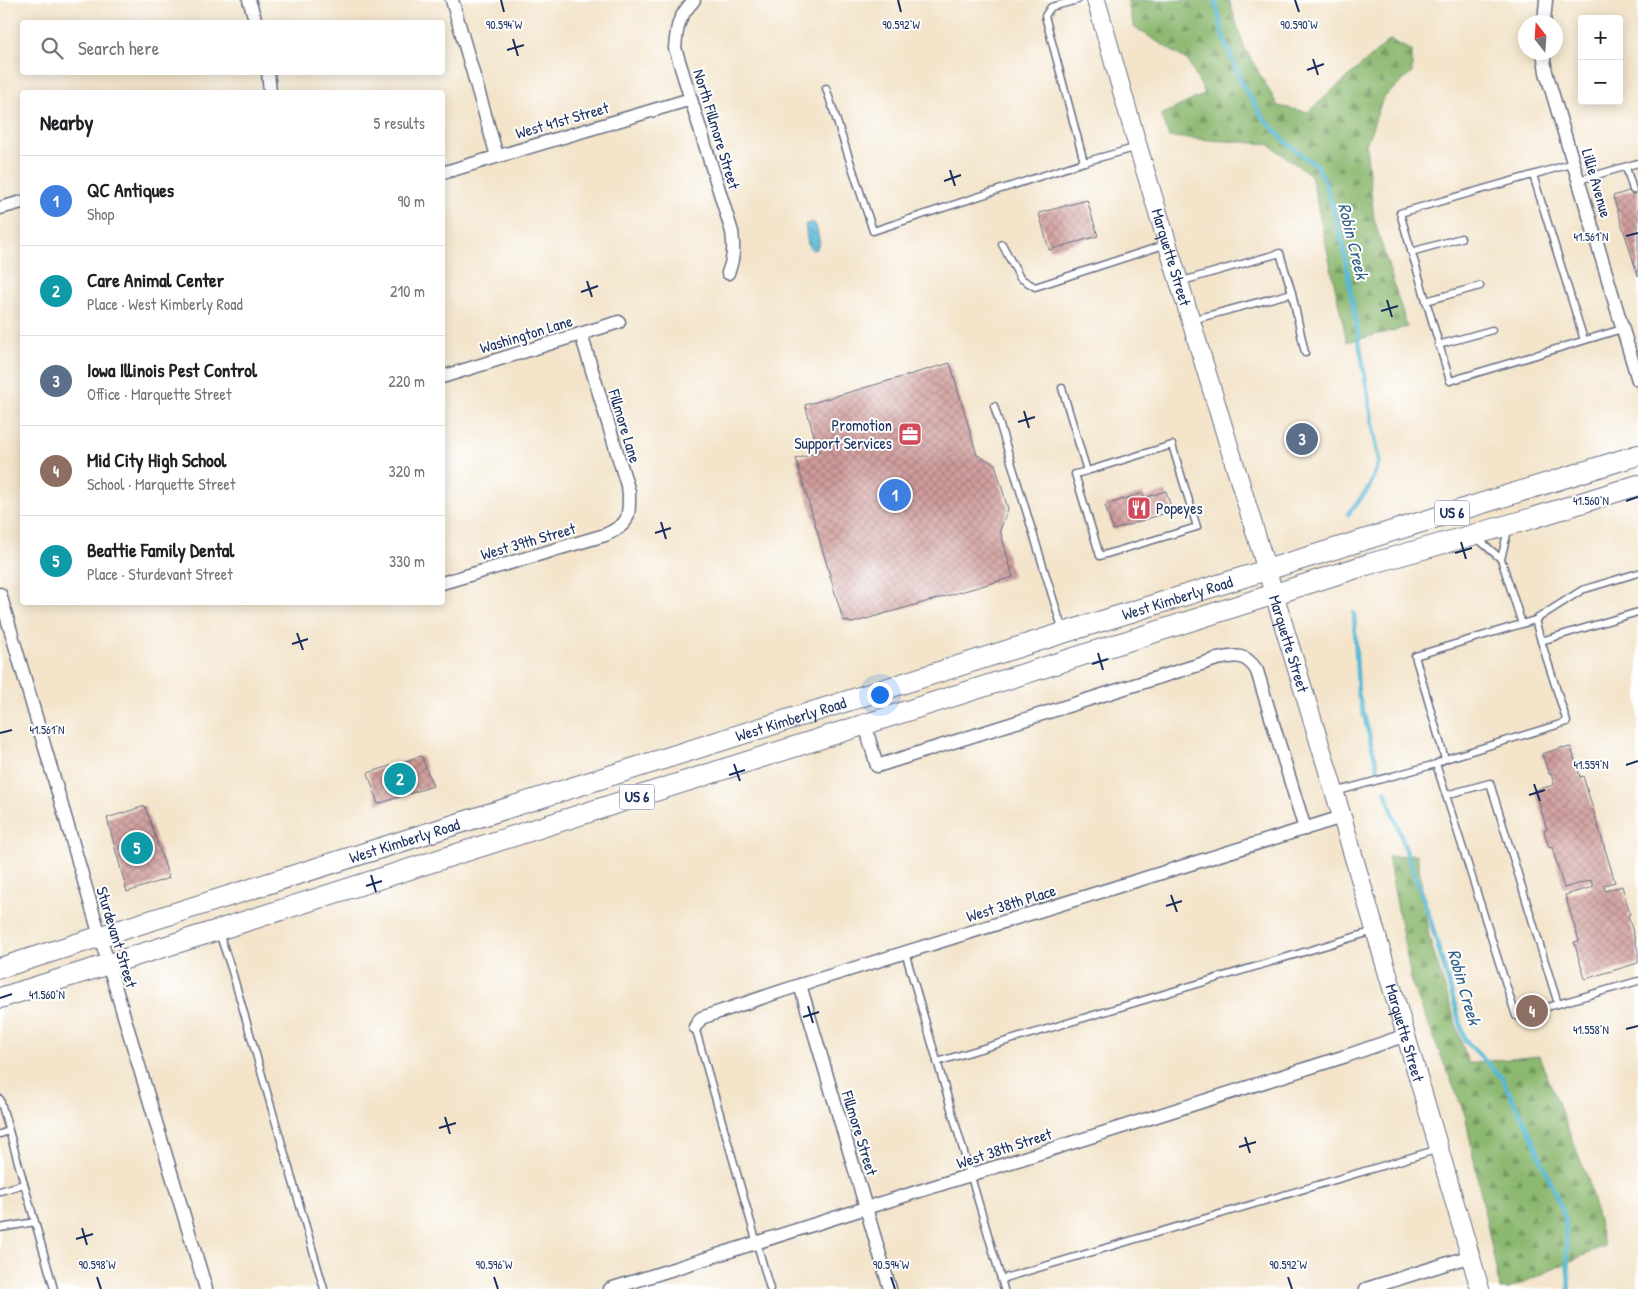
<!DOCTYPE html>
<meta charset="utf-8">
<style>
body{margin:0;font-family:"Patrick Hand",sans-serif;background:#f2f2f2;color:#202124}
.controls{position:absolute;right:15px;top:15px;display:grid;overflow:hidden;border-radius:5px;box-shadow:0 2px 12px #0003}
.controls button{width:45px;height:45px;display:grid;place-items:center;padding:0;border:0;border-bottom:1px solid #e0e0e0;background:#fff;color:#202124;font:25px sans-serif}
.compass{position:absolute;left:1518px;top:15px;width:45px;height:45px;border-radius:50%;background:#fff;box-shadow:0 2px 12px #0003;rotate:343deg}
.you{position:absolute;left:879px;top:694px;width:18px;height:18px;margin:-12px;border:4px solid #fff;border-radius:50%;background:#1a73e8;box-shadow:0 0 0 8px #1a73e833}
.badge{display:grid;place-items:center;width:32px;height:32px;border-radius:50%;background:#7c3aed;color:#fff;font-size:16px;font-weight:700}
.pin{position:absolute;translate:-50% -50%;border:2px solid #fff;box-shadow:0 1px 5px #0006}
.list{margin:0;padding:0;list-style:none}
h2{display:flex;justify-content:space-between;align-items:center;height:65px;margin:0;padding:0 20px;font-size:21px}
h2 small{font-size:16px;font-weight:400;color:#757577}
.list li{display:grid;grid-template-columns:32px 1fr auto;gap:15px;align-items:center;box-sizing:border-box;height:90px;padding:0 20px;border-top:1px solid #e0e0e0}
.list b{display:block;font-size:19px;white-space:nowrap}
.list p{margin:0;font-size:16px;white-space:nowrap;color:#757577}
.list em{font-size:16px;font-style:normal;color:#757577}
.icon{flex:none;width:28px;height:28px;fill:none;stroke:currentColor;stroke-width:2;stroke-linecap:round;stroke-linejoin:round}
.map{position:relative;flex:none;width:1638px;height:1289px;overflow:hidden}
.search{position:absolute;background:#fff;box-shadow:0 2px 12px #0003;left:20px;top:20px;width:425px;height:55px;display:flex;align-items:center;gap:12px;box-sizing:border-box;padding:0 18px;border-radius:5px;color:#757577;font-size:19px}
.panel{position:absolute;background:#fff;box-shadow:0 2px 12px #0003;left:20px;top:90px;width:425px;height:515px;border-radius:5px}
.map>svg:first-child{display:block}
</style>
<div class="map">
<svg width="1638" height="1289" viewBox="0 0 1638 1289">
<defs>
<pattern id="forest-firs" width="22" height="20" patternUnits="userSpaceOnUse" patternTransform="scale(1.25)"><rect width="22" height="20" fill="#8cb86f"/><path d="M5 1l3.5 6h-7zM16 11l3.5 6h-7z" fill="#72965e"/></pattern>
<pattern id="water-waves" width="16" height="10" patternUnits="userSpaceOnUse" patternTransform="scale(1.25)"><rect width="16" height="10" fill="#55b8d4"/><path d="M0 5q4-4 8 0t8 0" fill="none" stroke="#4696af"/></pattern>
<pattern id="building-cross-hatch" width="8" height="8" patternUnits="userSpaceOnUse" patternTransform="scale(1.25)"><rect width="8" height="8" fill="#d09c9a"/><path d="M0 0l8 8M0 8l8-8" fill="none" stroke="#a88081"/></pattern>
</defs>
<rect width="100%" height="100%" fill="#fff"/>
<filter id="ink" filterUnits="userSpaceOnUse"><feTurbulence type="fractalNoise" baseFrequency=".02" numOctaves="2"/><feDisplacementMap in="SourceGraphic" scale="10" xChannelSelector="R" yChannelSelector="G"/><feConvolveMatrix kernelMatrix="1 2 1 2 8 2 1 2 1" color-interpolation-filters="sRGB"/></filter>
<filter id="wash" filterUnits="userSpaceOnUse"><feTurbulence type="fractalNoise" baseFrequency=".0096" numOctaves="4" result="noise"/><feDisplacementMap in="SourceGraphic" scale="20" xChannelSelector="R" yChannelSelector="G"/><feGaussianBlur stdDeviation="1.12" result="paint"/><feColorMatrix in="noise" values="0 0 0 0 0 0 0 0 0 0 0 0 0 0 0 0 0 1.4 0 .05"/><feComposite in="paint" operator="in"/></filter>
<g filter="url(#wash)">
<rect width="100%" height="100%" fill="#f3e4ca"/>
<g fill="url(#forest-firs)" stroke="#547466">
<path d="M1127,0H1229L1244,47L1278,106L1308,112L1390,40L1412,51V73L1383,98L1366,145L1374,219L1407,327L1347,342L1311,175L1268,144L1169,137L1161,115L1205,94L1188,61L1134,27Z"/>
<path d="M1417,854L1429,937L1468,1063L1539,1056L1588,1179L1604,1246L1509,1289H1500L1465,1115L1412,984L1388,857Z"/>
</g>
<path fill="url(#water-waves)" stroke="#387499" d="M813,222L816,225L820,243L817,247V249L812,250L808,245L805,226L806,224Z"/>
<g fill="none" stroke-linecap="round" stroke-linejoin="round">
<g stroke="#55b8d4" stroke-width="4.5">
<path d="M1215,0L1224,39L1242,84L1261,115L1288,144L1318,167L1326,185L1343,245L1379,461L1369,488L1348,514"/>
<path d="M1354,613L1358,693L1378,769"/>
<path d="M1385,791L1429,915L1465,1040L1501,1077L1528,1128L1565,1217L1569,1289"/>
</g>
</g>
<g id="blocks">
<g fill="url(#building-cross-hatch)">
<path d="M1638,188V276L1613,196Z"/>
<path d="M1087,200L1098,236L1049,250L1039,213Z"/>
<path d="M950,363L977,455L995,464L1008,509L1000,530L1013,577L852,623L843,620L796,459L819,452L805,405Z"/>
<path d="M1166,491L1172,511L1113,530L1105,505L1143,493L1144,498Z"/>
<path d="M1564,747L1565,748L1571,747L1580,777L1583,776L1615,882L1604,885L1605,891L1622,886L1630,914L1628,915L1638,950V963L1585,979L1574,942L1579,941L1565,895L1593,887L1591,880L1564,888L1552,847L1549,848L1544,831L1547,830L1535,790L1554,785L1551,774H1549L1542,754Z"/>
<path d="M421,756L433,786L378,804L368,773Z"/>
<path d="M145,806L169,878L127,892L107,818Z"/>
</g>
</g>
</g>
<g filter="url(#ink)">
<use href="#blocks" fill-opacity="0" stroke="#676e84" stroke-width="1"/>
<g fill="none" stroke-linecap="round" stroke-linejoin="round">
<g stroke="#676e84" stroke-width="9">
<g id="lane">
<path d="M1078,0L1051,7L1045,16L1084,162"/>
<path d="M826,88L873,231L1084,162L1138,147"/>
<path d="M1574,163L1400,213L1450,381L1622,329"/>
<path d="M1626,167L1633,190"/>
<path d="M1533,175L1584,340"/>
<path d="M1579,180L1638,163"/>
<path d="M1002,244L1020,278L1035,287L1167,244"/>
<path d="M1411,252L1461,238"/>
<path d="M1179,282L1280,253L1292,293L1192,320"/>
<path d="M1292,293L1305,353"/>
<path d="M1426,301L1480,286"/>
<path d="M1438,345L1492,330"/>
<path d="M1062,388L1087,471L1172,445L1197,527L1100,556L1075,474L1087,471"/>
<path d="M994,406L1063,631"/>
<path d="M1476,537L1501,559L1508,530"/>
<path d="M1501,559L1522,624"/>
<path d="M1535,620L1582,590L1638,573"/>
<path d="M1445,759L1567,722L1541,641"/>
<path d="M1436,764L1516,1016L1638,981"/>
<path d="M1335,792L1436,764L1445,759L1415,656L1535,620L1541,641L1638,612"/>
<path d="M1446,795L1490,783L1558,1004"/>
<path d="M219,933L231,968L324,1289"/>
<path d="M905,952L1004,1289"/>
<path d="M695,1027L770,1289"/>
<path d="M937,1062L1374,931"/>
<path d="M0,1099L54,1289"/>
<path d="M0,1134L9,1131"/>
<path d="M0,1191L24,1184"/>
<path d="M0,1228L35,1222"/>
<path d="M1001,1279L1439,1149"/>
</g>
</g>
<g stroke="#676e84" stroke-width="15">
<g id="street">
<path d="M249,0L256,22"/>
<path d="M452,0L497,156"/>
<path d="M694,0C678,18 677,25 675,48L732,232C734,247 734,258 728,273"/>
<path d="M1544,22L1546,0"/>
<path d="M1543,52L1546,72L1638,380"/>
<path d="M268,72L270,92"/>
<path d="M442,173L691,99"/>
<path d="M0,208L22,202"/>
<path d="M442,377L619,322"/>
<path d="M442,583L605,535C630,523 629,519 629,492L581,334"/>
<path d="M0,594L100,936L206,1289"/>
<path d="M865,725L877,766L1217,659C1236,655 1246,653 1257,671L1305,829"/>
<path d="M800,985L890,1289"/>
<path d="M695,1027L701,1018L800,985L1342,817"/>
<path d="M610,1289L1346,1056L1406,1035"/>
<path d="M1366,1289L1471,1256"/>
</g>
</g>
<g stroke="#676e84" stroke-width="20">
<g id="secondary">
<path id="s1" d="M1096,0L1138,147L1342,817L1480,1289"/>
</g>
</g>
<g stroke="#676e84" stroke-width="22">
<g id="primary">
<path id="s2" d="M0,968L1063,633L1638,455"/>
<path d="M0,998L218,930L1366,565L1533,518L1638,485"/>
</g>
</g>
<use href="#lane" stroke="#fff" stroke-width="6"/>
<use href="#street" stroke="#fff" stroke-width="12"/>
<use href="#secondary" stroke="#fff" stroke-width="18"/>
<use href="#primary" stroke="#fff" stroke-width="20"/>
</g>
</g>
<path fill="none" stroke="#1b2f5e" stroke-width="2" d="M501,0L504,12M898,0L901,12M1295,0L1299,12M513,39L518,56M507,50L524,45M1313,59L1318,75M1307,70L1324,64M950,170L955,186M944,181L961,175M1626,236L1638,233M587,281L592,297M581,292L598,286M1387,300L1392,317M1381,311L1398,306M1024,411L1029,428M1018,422L1035,417M1626,501L1638,497M661,522L666,539M655,533L671,528M1461,542L1466,559M1455,553L1472,548M297,633L303,650M292,644L308,639M1098,653L1103,670M1092,664L1108,659M0,733L12,730M734,764L740,781M1626,765L1638,761M729,775L745,770M1534,784L1540,801M1529,795L1545,790M371,875L376,892M366,886L382,881M1171,895L1177,912M1166,906L1182,901M0,998L12,994M808,1006L813,1023M803,1017L819,1012M1626,1029L1638,1026M445,1117L450,1134M439,1128L456,1123M1245,1137L1250,1153M1239,1147L1256,1142M82,1228L87,1245M76,1239L93,1234M97,1277L101,1289M494,1277L498,1289M891,1277L895,1289M1288,1277L1292,1289"/>
<defs>
<g id="office-square" transform="scale(1.25)"><rect x="-9" y="-9" width="18" height="18" rx="4" fill="#d1495b" stroke="#fff"/><path d="M-6-3h4V-5.5h4V-3h4V5H-6ZM-1-4.5V-3h2v-1.5ZM-6 0V1H6V0Z" fill="#fff"/></g>
<g id="restaurant-square" transform="scale(1.25)"><rect x="-9" y="-9" width="18" height="18" rx="4" fill="#d1495b" stroke="#fff"/><path d="M-5-6h1v4h1v-4h1v4h1v-4h1v5L-1.5 .5V6h-2V.5L-5-1ZM5-6V6H3V1.5H1.5Q1.5-4 5-6Z" fill="#fff"/></g>
</defs>
<g fill-rule="evenodd">
<use href="#office-square" x="910" y="434"/>
<use href="#restaurant-square" x="1139" y="508"/>
</g>
<g text-anchor="middle" stroke-width="4" stroke-linejoin="round" paint-order="stroke">
<g fill="#fff" stroke="#5f6d8e" stroke-width="1">
<rect x="1434.5" y="500.5" width="35" height="25" rx="4"/>
<rect x="619.5" y="784.5" width="35" height="25" rx="4"/>
</g>
<g font-size="15" font-weight="bold" fill="#1b2f5e">
<text x="1452" y="518">US 6</text>
<text x="637" y="802">US 6</text>
</g>
<g font-size="16" fill="#1b2f5e" stroke="#fff">
<text transform="translate(562 120) rotate(-16)" y="6">West 41st Street</text>
<text transform="translate(717 129) rotate(73)" y="6">North Fillmore Street</text>
<text transform="translate(1597 183) rotate(74)" y="6">Lillie Avenue</text>
<text dy="6" stroke="none"><textPath href="#s1" startOffset="268">Marquette Street</textPath></text>
<text transform="translate(526 334) rotate(-17)" y="6">Washington Lane</text>
<text transform="translate(625 426) rotate(73)" y="6">Fillmore Lane</text>
<text transform="translate(528 541) rotate(-16)" y="6">West 39th Street</text>
<text dy="6" stroke="none"><textPath href="#s2" startOffset="1234">West Kimberly Road</textPath></text>
<text dy="6" stroke="none"><textPath href="#s1" startOffset="672">Marquette Street</textPath></text>
<text dy="6" stroke="none"><textPath href="#s2" startOffset="829">West Kimberly Road</textPath></text>
<text dy="6" stroke="none"><textPath href="#s2" startOffset="424">West Kimberly Road</textPath></text>
<text transform="translate(1011 903) rotate(-17)" y="6">West 38th Place</text>
<text transform="translate(117 937) rotate(73)" y="6">Sturdevant Street</text>
<text dy="6" stroke="none"><textPath href="#s1" startOffset="1078">Marquette Street</textPath></text>
<text transform="translate(860 1133) rotate(73)" y="6">Fillmore Street</text>
<text transform="translate(1004 1148) rotate(-18)" y="6">West 38th Street</text>
</g>
<g font-size="16" fill="#1b2f5e" stroke="#fff" text-anchor="end">
<text x="892" y="431">Promotion<tspan x="892" dy="18">Support Services</tspan></text>
<text x="1156" y="514" text-anchor="start">Popeyes</text>
</g>
<g font-size="18" font-style="italic" fill="#2f5f87" stroke="#fff">
<text transform="translate(1353 241) rotate(76)" y="6">Robin Creek</text>
<text transform="translate(1464 987) rotate(74)" y="6">Robin Creek</text>
</g>
</g>
<g font-size="12" text-anchor="middle" fill="#1b2f5e" stroke="#fff" stroke-width="4" stroke-linejoin="round" paint-order="stroke">
<text x="504" y="29">90.594°W</text>
<text x="901" y="29">90.592°W</text>
<text x="1299" y="29">90.590°W</text>
<text x="1591" y="241">41.561°N</text>
<text x="1591" y="505">41.560°N</text>
<text x="47" y="734">41.561°N</text>
<text x="1591" y="769">41.559°N</text>
<text x="47" y="999">41.560°N</text>
<text x="1591" y="1034">41.558°N</text>
<text x="97" y="1269">90.598°W</text>
<text x="494" y="1269">90.596°W</text>
<text x="891" y="1269">90.594°W</text>
<text x="1288" y="1269">90.592°W</text>
</g>
</svg>
<div class="controls">
<button>+</button>
<button>−</button>
</div>
<svg class="compass" viewBox="-18 -18 36 36"><path d="M0-13l5 13h-10z" fill="#e53935"/><path d="M0 13l5-13h-10z" fill="#757577"/></svg>
<div class="you"></div>
<div class="pin badge" style="left:895px;top:495px;background:#3f7fe0">1</div>
<div class="pin badge" style="left:400px;top:779px;background:#0f9aa8">2</div>
<div class="pin badge" style="left:1302px;top:439px;background:#5c6f8a">3</div>
<div class="pin badge" style="left:1532px;top:1011px;background:#8d6e63">4</div>
<div class="pin badge" style="left:137px;top:848px;background:#0f9aa8">5</div>
<div class="search"><svg class="icon" aria-label="search" viewBox="0 0 24 24"><circle cx="10" cy="10" r="6"/><path d="M15 15l6 6"/></svg>Search here</div>
<section class="panel">
<h2>Nearby<small>5 results</small></h2>
<ul class="list">
<li><span class="badge" style="background:#3f7fe0">1</span><div><b>QC Antiques</b><p>Shop</p></div><em>90 m</em></li>
<li><span class="badge" style="background:#0f9aa8">2</span><div><b>Care Animal Center</b><p>Place · West Kimberly Road</p></div><em>210 m</em></li>
<li><span class="badge" style="background:#5c6f8a">3</span><div><b>Iowa Illinois Pest Control</b><p>Office · Marquette Street</p></div><em>220 m</em></li>
<li><span class="badge" style="background:#8d6e63">4</span><div><b>Mid City High School</b><p>School · Marquette Street</p></div><em>320 m</em></li>
<li><span class="badge" style="background:#0f9aa8">5</span><div><b>Beattie Family Dental</b><p>Place · Sturdevant Street</p></div><em>330 m</em></li>
</ul>
</section>
</div>
